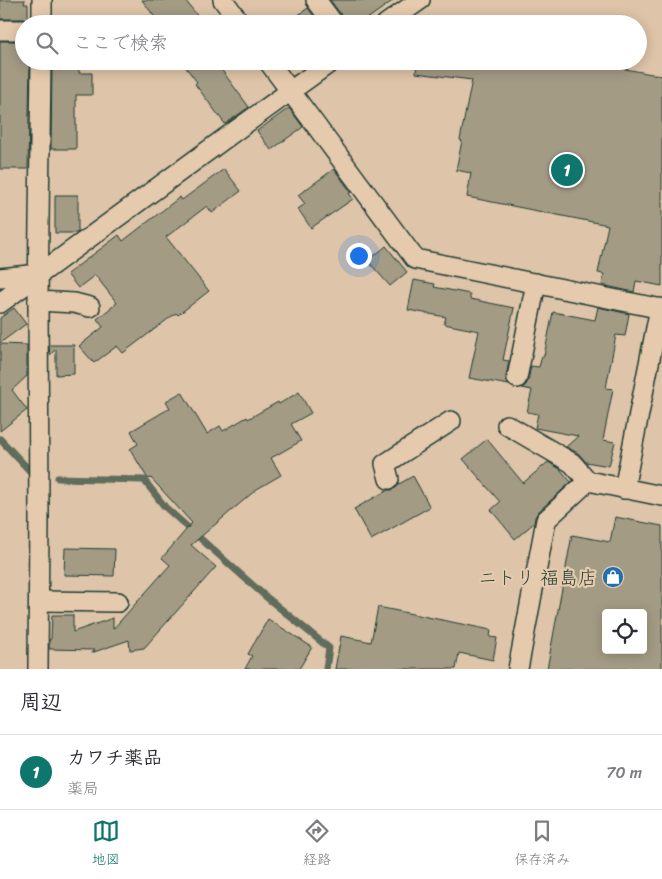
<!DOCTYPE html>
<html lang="ja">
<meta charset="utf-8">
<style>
body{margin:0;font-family:Sriracha,"Klee One",sans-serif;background:#f2f2f3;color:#2b2b33}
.controls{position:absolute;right:15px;bottom:15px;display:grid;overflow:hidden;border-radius:5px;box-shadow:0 2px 12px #0003}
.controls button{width:45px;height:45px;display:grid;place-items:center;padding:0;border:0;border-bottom:1px solid #e1e1e2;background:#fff;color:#2b2b33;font:25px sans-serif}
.you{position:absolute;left:358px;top:255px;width:18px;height:18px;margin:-12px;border:4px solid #fff;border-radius:50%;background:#1a73e8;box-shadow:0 0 0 8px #1a73e833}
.badge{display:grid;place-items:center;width:32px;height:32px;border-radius:50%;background:#0f766e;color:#fff;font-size:16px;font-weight:700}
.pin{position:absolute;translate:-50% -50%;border:2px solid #fff;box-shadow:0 1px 5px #0006}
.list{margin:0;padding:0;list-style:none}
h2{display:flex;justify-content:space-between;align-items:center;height:65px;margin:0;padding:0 20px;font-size:21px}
h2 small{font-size:16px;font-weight:400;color:#7c7c81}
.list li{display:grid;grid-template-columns:32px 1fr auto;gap:15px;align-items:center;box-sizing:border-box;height:75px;padding:0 20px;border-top:1px solid #e1e1e2}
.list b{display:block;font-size:19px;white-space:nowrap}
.list p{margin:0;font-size:16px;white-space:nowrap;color:#7c7c81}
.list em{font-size:16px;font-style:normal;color:#7c7c81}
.icon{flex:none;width:28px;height:28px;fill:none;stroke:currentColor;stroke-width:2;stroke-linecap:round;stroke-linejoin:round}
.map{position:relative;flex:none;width:662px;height:669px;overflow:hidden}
.search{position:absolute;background:#fff;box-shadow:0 2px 12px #0003;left:15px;right:15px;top:15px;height:55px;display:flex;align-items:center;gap:12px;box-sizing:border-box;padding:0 18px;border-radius:28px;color:#7c7c81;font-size:19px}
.sheet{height:140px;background:#fff}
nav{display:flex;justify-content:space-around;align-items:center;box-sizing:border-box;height:70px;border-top:1px solid #e1e1e2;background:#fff;font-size:14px;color:#7c7c81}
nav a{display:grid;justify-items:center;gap:2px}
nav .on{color:#0f766e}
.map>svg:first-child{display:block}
</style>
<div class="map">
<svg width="662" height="669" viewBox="0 0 662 669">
<rect width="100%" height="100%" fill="#dec4a8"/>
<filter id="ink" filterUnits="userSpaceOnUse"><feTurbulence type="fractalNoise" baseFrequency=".02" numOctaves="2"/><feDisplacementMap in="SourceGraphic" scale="10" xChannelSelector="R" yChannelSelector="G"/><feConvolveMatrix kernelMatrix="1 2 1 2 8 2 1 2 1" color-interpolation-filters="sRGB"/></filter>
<g filter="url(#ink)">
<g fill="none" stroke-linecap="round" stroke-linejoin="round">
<g stroke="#616c5c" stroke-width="7">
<path d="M0,439L30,471"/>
<path d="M58,478L144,480L165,507L265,596L329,648L326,669"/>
</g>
</g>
<g fill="#a39b84" stroke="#1f3d34" fill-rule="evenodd">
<path d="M0,0H25L24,4H28V20L24,19H0Z"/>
<path d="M142,0H185L204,24H160Z"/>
<path d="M330,0H394L360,24H345L343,17Z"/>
<path d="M308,8L320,24H286Z"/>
<path d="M0,41H24V61H30L28,169H0Z"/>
<path d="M181,61H215L249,107L225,124L195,84L197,82Z"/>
<path d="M417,61H584L662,76V286L636,281L634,292L602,285L604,274L598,273L608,225L467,197L471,173L456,170L462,141L460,140L472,80L416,73Z"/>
<path d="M52,65H79V73H92V95H76V149H51Z"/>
<path d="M289,108L303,127L271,150L257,131Z"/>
<path d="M224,169L241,191L212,213L207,206L166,237L209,291L178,315L176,313L123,353L117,346L94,363L79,346L103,327L97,319L117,303L95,275L78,288L67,274L119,235L123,241L180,197L182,200Z"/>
<path d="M334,169L351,192L349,193L353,199L311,228L298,209L305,204L298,195Z"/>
<path d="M55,195H78V232L77,233H55Z"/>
<path d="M386,246L407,272L390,286L368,261Z"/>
<path d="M414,280L435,284L434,287L470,294V299L514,308L503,360L509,361L506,376V381L509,385L469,378L479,331L444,324L446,317L408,310Z"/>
<path d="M598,307L629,314L625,336L616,335L606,388L613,389L603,440L615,442L609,466L586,462L578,453L566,447L578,436L535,428L538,414L527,412L532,390L522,388L526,385L528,381L531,366L539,367L542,356H544L553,312L595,320Z"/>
<path d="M14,308L26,324L0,343V318Z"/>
<path d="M0,344L27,345V376L12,390L27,410L0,431Z"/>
<path d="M49,345H74V374L56,375V349L50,355Z"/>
<path d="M182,392L207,434L220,426L223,431L247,417L248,419L278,402L279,404L299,392L311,413L291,424L301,441L271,458L281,475L257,489L191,545L216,567L144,648L130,650L129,640L91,653L94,650L49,649V640L51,639L52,615H73V632L113,618V629L170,565L162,558L192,523L151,478L148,479L130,449L138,444L131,431L170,408L166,401Z"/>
<path d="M487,439L523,483L548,462L560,469L571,482L538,512L535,517L534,523L515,539L491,510L500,502L463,459Z"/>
<path d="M413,476L430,507L371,540L354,509L388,490H392L397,487L399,484Z"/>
<path d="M615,517L662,526V669H547L572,535L610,542ZM606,613H643V650H606Z"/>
<path d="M65,548L115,549L114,576L64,575Z"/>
<path d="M378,607L491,630L490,637L497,638L493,660L459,653L456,669H335L341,636L371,642Z"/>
<path d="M268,619L312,647L299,669H245L252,656L248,654Z"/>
</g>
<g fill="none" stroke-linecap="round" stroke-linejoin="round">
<g stroke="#1f3d34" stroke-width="22">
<g id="street">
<path d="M223,0L241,24"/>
<path d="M316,0L334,24"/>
<path d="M42,24V0"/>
<path d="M386,24L420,0"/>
<path d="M0,30H24"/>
<path d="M268,61L415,259L662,309"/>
<path d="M0,278L38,274"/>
<path d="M38,301L74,303L90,307"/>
<path d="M0,303L224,139L332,61"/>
<path d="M517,378L536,283"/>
<path d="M507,425L572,463L588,481"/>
<path d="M389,479L385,464L451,421"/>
<path d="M624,489L660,308"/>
<path d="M39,601L118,602"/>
<path d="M38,669L39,519L38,301L41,61"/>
<path d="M518,669L546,520L588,481L662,496"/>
</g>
</g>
<use href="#street" stroke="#e6caad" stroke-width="19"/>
</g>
</g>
<defs>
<g id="shop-disc" transform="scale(1.125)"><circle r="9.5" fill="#1f6fb2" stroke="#e6caad"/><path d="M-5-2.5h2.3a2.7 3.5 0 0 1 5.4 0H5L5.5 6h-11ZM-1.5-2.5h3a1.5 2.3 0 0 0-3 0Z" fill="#fff"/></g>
</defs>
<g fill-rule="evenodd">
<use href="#shop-disc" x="613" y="577"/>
</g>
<g text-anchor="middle" stroke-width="4.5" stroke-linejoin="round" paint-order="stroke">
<g font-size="19" fill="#1f3d34" stroke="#e6caad" text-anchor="end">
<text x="597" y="584">ニトリ 福島店</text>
</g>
</g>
</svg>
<div class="controls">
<button><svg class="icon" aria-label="locate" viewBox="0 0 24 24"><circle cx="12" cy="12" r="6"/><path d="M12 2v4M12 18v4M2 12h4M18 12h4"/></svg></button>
</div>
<div class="you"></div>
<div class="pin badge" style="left:567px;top:170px">1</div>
<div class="search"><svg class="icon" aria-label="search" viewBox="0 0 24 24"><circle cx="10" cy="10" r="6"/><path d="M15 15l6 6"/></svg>ここで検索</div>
</div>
<section class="sheet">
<h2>周辺<small></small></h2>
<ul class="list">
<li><span class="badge">1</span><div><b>カワチ薬品</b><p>薬局</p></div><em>70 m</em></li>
</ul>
</section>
<nav>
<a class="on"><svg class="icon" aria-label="map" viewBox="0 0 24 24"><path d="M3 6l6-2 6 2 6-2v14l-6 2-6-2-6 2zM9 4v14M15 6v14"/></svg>地図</a>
<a><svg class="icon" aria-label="directions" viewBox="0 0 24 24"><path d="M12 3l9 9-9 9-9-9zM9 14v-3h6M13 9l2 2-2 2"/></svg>経路</a>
<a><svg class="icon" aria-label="saved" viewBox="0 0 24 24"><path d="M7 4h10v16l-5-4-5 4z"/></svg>保存済み</a>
</nav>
